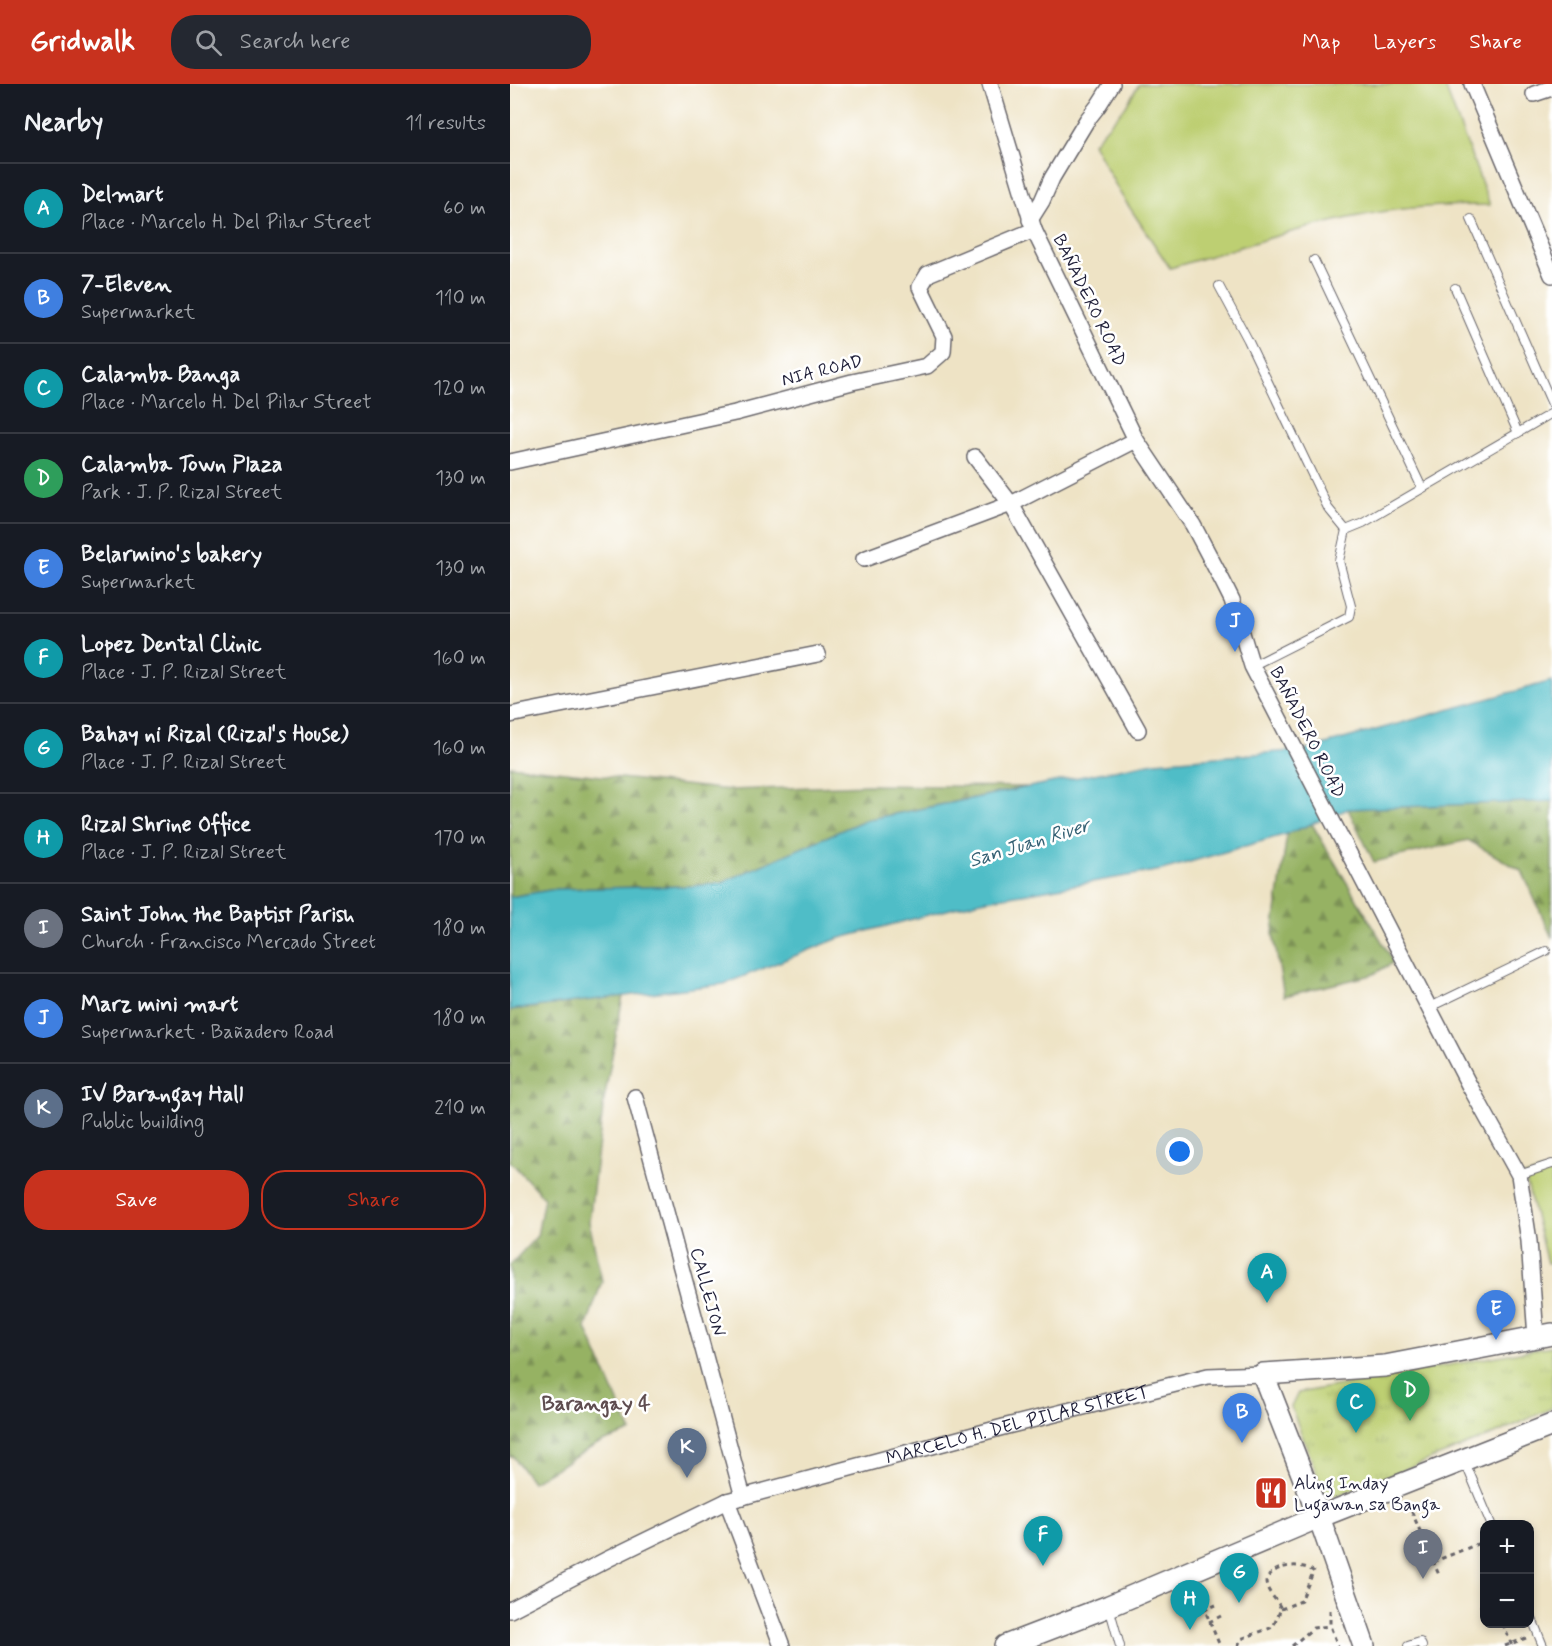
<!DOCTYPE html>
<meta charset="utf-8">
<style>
body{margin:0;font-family:Mynerve,sans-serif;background:#242831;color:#f1f3f6}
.controls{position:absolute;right:18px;bottom:18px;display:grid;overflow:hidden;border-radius:12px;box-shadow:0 3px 9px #0003}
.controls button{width:54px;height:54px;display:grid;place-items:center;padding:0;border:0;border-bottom:2px solid #363941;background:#171b24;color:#f1f3f6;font:30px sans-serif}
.you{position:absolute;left:670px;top:1068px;width:21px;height:21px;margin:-15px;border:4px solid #fff;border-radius:50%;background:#1a73e8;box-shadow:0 0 0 9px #1a73e833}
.badge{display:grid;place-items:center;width:39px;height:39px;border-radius:50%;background:#c8321e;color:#fff;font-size:20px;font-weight:700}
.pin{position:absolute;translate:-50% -50px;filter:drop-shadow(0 2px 3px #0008)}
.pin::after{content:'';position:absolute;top:32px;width:21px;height:18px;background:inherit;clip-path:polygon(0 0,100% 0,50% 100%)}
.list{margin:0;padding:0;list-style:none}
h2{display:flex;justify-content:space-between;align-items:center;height:78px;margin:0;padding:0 24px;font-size:26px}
h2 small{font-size:20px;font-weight:400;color:#9ea1a6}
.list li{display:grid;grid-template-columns:39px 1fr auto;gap:18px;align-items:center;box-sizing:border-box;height:90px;padding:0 24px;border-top:2px solid #363941}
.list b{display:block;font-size:22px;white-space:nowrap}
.list p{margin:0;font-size:20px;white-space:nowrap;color:#9ea1a6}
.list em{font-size:20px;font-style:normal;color:#9ea1a6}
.actions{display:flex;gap:12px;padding:18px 24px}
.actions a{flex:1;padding:14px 0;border:2px solid #c8321e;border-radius:24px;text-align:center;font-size:21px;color:#c8321e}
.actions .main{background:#c8321e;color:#fff}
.icon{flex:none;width:33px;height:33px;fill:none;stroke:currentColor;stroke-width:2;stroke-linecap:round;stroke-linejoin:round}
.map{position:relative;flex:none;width:1042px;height:1562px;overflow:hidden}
header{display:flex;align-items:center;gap:36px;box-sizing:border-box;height:84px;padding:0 30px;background:#c8321e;color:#fff}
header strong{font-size:28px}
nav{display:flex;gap:33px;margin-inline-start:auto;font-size:21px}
.search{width:420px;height:54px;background:#242831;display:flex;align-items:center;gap:15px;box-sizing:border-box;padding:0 21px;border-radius:24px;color:#9ea1a6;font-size:22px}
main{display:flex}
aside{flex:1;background:#171b24}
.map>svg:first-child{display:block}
</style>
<header>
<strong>Gridwalk</strong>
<div class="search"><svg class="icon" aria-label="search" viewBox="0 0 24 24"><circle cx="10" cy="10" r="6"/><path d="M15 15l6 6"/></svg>Search here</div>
<nav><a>Map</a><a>Layers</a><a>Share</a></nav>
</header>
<main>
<aside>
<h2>Nearby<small>11 results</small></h2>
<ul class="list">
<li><span class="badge" style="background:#0f9aa8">A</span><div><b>Delmart</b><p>Place · Marcelo H. Del Pilar Street</p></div><em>60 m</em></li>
<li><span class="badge" style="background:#3f7fe0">B</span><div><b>7-Eleven</b><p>Supermarket</p></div><em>110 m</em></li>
<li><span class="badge" style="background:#0f9aa8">C</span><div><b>Calamba Banga</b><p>Place · Marcelo H. Del Pilar Street</p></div><em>120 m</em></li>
<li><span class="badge" style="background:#2e9e5b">D</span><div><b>Calamba Town Plaza</b><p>Park · J. P. Rizal Street</p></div><em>130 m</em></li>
<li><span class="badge" style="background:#3f7fe0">E</span><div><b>Belarmino's bakery</b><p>Supermarket</p></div><em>130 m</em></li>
<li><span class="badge" style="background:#0f9aa8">F</span><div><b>Lopez Dental Clinic</b><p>Place · J. P. Rizal Street</p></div><em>160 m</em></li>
<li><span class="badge" style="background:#0f9aa8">G</span><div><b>Bahay ni Rizal (Rizal's House)</b><p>Place · J. P. Rizal Street</p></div><em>160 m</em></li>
<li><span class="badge" style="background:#0f9aa8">H</span><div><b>Rizal Shrine Office</b><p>Place · J. P. Rizal Street</p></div><em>170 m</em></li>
<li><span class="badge" style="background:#6b7280">I</span><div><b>Saint John the Baptist Parish</b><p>Church · Francisco Mercado Street</p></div><em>180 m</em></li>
<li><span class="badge" style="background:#3f7fe0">J</span><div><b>Marz mini mart</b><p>Supermarket · Bañadero Road</p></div><em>180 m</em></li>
<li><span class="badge" style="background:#5c6f8a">K</span><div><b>IV Barangay Hall</b><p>Public building</p></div><em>210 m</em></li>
</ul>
<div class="actions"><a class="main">Save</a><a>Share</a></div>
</aside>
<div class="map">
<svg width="1042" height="1562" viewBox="0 0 1042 1562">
<defs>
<pattern id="forest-firs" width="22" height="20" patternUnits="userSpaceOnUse" patternTransform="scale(1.5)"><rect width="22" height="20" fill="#96b264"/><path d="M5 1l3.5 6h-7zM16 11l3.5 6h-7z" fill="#7a9054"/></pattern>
<pattern id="park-tufts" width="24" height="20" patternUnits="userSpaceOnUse" patternTransform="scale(1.5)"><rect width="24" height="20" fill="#bdcf72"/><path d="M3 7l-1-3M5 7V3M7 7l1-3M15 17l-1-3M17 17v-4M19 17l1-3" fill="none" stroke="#a2b164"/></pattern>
</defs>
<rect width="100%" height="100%" fill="#fff"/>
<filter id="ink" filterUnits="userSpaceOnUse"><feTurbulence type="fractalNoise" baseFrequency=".0167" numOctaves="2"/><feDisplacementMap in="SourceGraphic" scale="12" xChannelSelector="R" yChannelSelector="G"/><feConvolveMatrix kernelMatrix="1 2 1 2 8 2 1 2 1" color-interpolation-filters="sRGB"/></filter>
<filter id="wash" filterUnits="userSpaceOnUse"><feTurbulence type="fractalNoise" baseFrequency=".008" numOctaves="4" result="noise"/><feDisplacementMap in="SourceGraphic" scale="24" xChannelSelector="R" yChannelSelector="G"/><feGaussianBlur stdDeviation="1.35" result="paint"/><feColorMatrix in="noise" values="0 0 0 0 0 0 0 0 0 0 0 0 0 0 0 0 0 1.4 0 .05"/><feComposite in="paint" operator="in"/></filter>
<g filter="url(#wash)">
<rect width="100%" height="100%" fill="#eee3c5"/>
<g fill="#bdcf72" stroke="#707856" stroke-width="1.5">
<path d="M629,0H934L980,121C941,121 903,122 865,129C795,141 728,164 660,184L610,109L583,59L616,22Z"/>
<path d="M1042,1085V1178L1037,1179L1015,1092Z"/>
</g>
<g fill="url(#forest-firs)" stroke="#5c6a50" stroke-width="1.5">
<path d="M0,682L220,706L357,701L517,703L355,736L211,799L181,802L46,805L0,813Z"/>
<path d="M1042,717V854L1012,787L958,756L864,778L838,725Z"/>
<path d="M802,740L884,878L862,891L774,912L763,849L777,750Z"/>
<path d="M113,912L94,1016L79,1138L92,1197L76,1244L121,1348L89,1359L22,1398L3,1372L0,1373V1181L27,1152L34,1114L0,1077V926Z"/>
</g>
<path fill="url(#park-tufts)" stroke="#707856" stroke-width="1.5" d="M1042,1262V1324L985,1350L827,1412L814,1408L781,1323L788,1309Z"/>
<path fill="#4fbdc7" stroke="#387081" stroke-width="1.5" d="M1042,597V717L838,725L777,750L652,786L471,817L327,855L214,900L0,926V813L46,805L181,802L211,799L355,736L644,678L794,666Z"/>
</g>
<g filter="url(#ink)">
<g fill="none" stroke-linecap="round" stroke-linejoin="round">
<g stroke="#69666b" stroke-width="10">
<g id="lane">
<path d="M961,135L1042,320"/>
<path d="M804,176L912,404"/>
<path d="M709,202L738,256L818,424L836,446"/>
<path d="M945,204L1008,349"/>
<path d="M742,582L839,533L841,522L829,477L836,446L853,439L1042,329"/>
<path d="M918,924L1036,867"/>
<path d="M1009,1091L1042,1080"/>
<path d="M955,1378L981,1440"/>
<path d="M599,1523L610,1562"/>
<path d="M1020,1530L1033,1562"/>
<path d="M898,1562L910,1558L912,1562"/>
</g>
</g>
<g stroke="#69666b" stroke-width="18">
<g id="street">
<path d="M480,0L524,146L626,356L683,441L713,498L722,516L742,582L959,1001L1009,1091L1019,1157L1026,1253"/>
<path d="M962,0L1042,191"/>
<path d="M1024,10L1042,4"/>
<path d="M520,136L532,117L542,94L577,36L588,22L602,0"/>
<path d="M465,373L501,420L628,646"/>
<path d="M0,378L225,329L342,298L417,282L433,268L434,252L410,203L418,190L524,146"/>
<path d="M354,475L501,420L626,356"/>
<path d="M0,631L308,570"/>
<path d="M125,1013L233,1413"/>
<path d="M217,1417L272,1562"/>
<path id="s1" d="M0,1526L98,1475L217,1417L497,1342L698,1292L753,1290"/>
</g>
</g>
<g stroke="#69666b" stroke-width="24">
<g id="secondary">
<path d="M495,1562L599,1522L809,1433L1042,1341"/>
<path d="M854,1562L809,1433L753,1290L875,1282L1042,1250"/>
</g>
</g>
<g stroke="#69666b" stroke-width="3" stroke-dasharray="4.5 4.5" stroke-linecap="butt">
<path d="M898,1419L929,1491"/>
<path d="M923,1478L975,1457"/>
<path d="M686,1505L710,1562"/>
<path d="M970,1523L975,1521"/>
<path d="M771,1525L791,1517L804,1486"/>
<path d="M694,1526L706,1521"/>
<path d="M820,1526V1542L828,1562"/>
<path d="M699,1538L711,1532"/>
<path d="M993,1540L1002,1562"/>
<path d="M728,1562L731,1555L763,1543L771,1525C766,1513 756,1509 756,1496C758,1493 760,1490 763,1488C774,1480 797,1479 806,1490"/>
<path d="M782,1562L803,1544L820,1542"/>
<path d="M995,1562L1016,1554"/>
</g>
<use href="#lane" stroke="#fff" stroke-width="8"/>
<use href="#street" stroke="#fff" stroke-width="15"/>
<use href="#secondary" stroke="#fff" stroke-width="21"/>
</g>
</g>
<defs>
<g id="restaurant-square" transform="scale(1.725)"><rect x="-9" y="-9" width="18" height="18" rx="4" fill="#c8321e" stroke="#fff"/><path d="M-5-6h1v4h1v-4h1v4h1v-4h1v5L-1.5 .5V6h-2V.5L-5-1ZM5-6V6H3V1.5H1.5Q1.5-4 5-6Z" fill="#fff"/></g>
</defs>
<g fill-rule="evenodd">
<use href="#restaurant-square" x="761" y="1409"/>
</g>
<g text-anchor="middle" stroke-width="5" stroke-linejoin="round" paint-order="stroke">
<g font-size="18" fill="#22223b" stroke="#fff">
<text transform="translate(580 216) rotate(64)" y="6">BAÑADERO ROAD</text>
<text transform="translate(312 286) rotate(-14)" y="6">NIA ROAD</text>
<text transform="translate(798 648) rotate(63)" y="6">BAÑADERO ROAD</text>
<text transform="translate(198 1208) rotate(75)" y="6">CALLEJON</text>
<text dy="6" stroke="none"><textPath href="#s1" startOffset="543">MARCELO H. DEL PILAR STREET</textPath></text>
</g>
<g font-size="18" fill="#22223b" stroke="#fff" text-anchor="start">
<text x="784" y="1405">Aling Inday<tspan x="784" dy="21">Lugawan sa Banga</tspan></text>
</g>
<g font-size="20" font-style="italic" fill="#346073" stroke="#fff">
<text transform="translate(519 758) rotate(-17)" y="7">San Juan River</text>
</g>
<g font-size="21" font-weight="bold" fill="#5f4d50" stroke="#fff">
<text x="86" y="1326">Barangay 4</text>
</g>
</g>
</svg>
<div class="controls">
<button>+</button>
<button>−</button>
</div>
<div class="you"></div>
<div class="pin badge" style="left:757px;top:1219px;background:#0f9aa8">A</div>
<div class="pin badge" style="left:732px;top:1359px;background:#3f7fe0">B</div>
<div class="pin badge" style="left:846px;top:1349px;background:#0f9aa8">C</div>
<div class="pin badge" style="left:900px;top:1337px;background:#2e9e5b">D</div>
<div class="pin badge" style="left:986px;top:1256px;background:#3f7fe0">E</div>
<div class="pin badge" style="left:533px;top:1482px;background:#0f9aa8">F</div>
<div class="pin badge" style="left:729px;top:1519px;background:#0f9aa8">G</div>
<div class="pin badge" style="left:680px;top:1546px;background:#0f9aa8">H</div>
<div class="pin badge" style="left:913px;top:1495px;background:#6b7280">I</div>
<div class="pin badge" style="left:725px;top:568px;background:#3f7fe0">J</div>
<div class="pin badge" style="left:177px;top:1394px;background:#5c6f8a">K</div>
</div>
</main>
